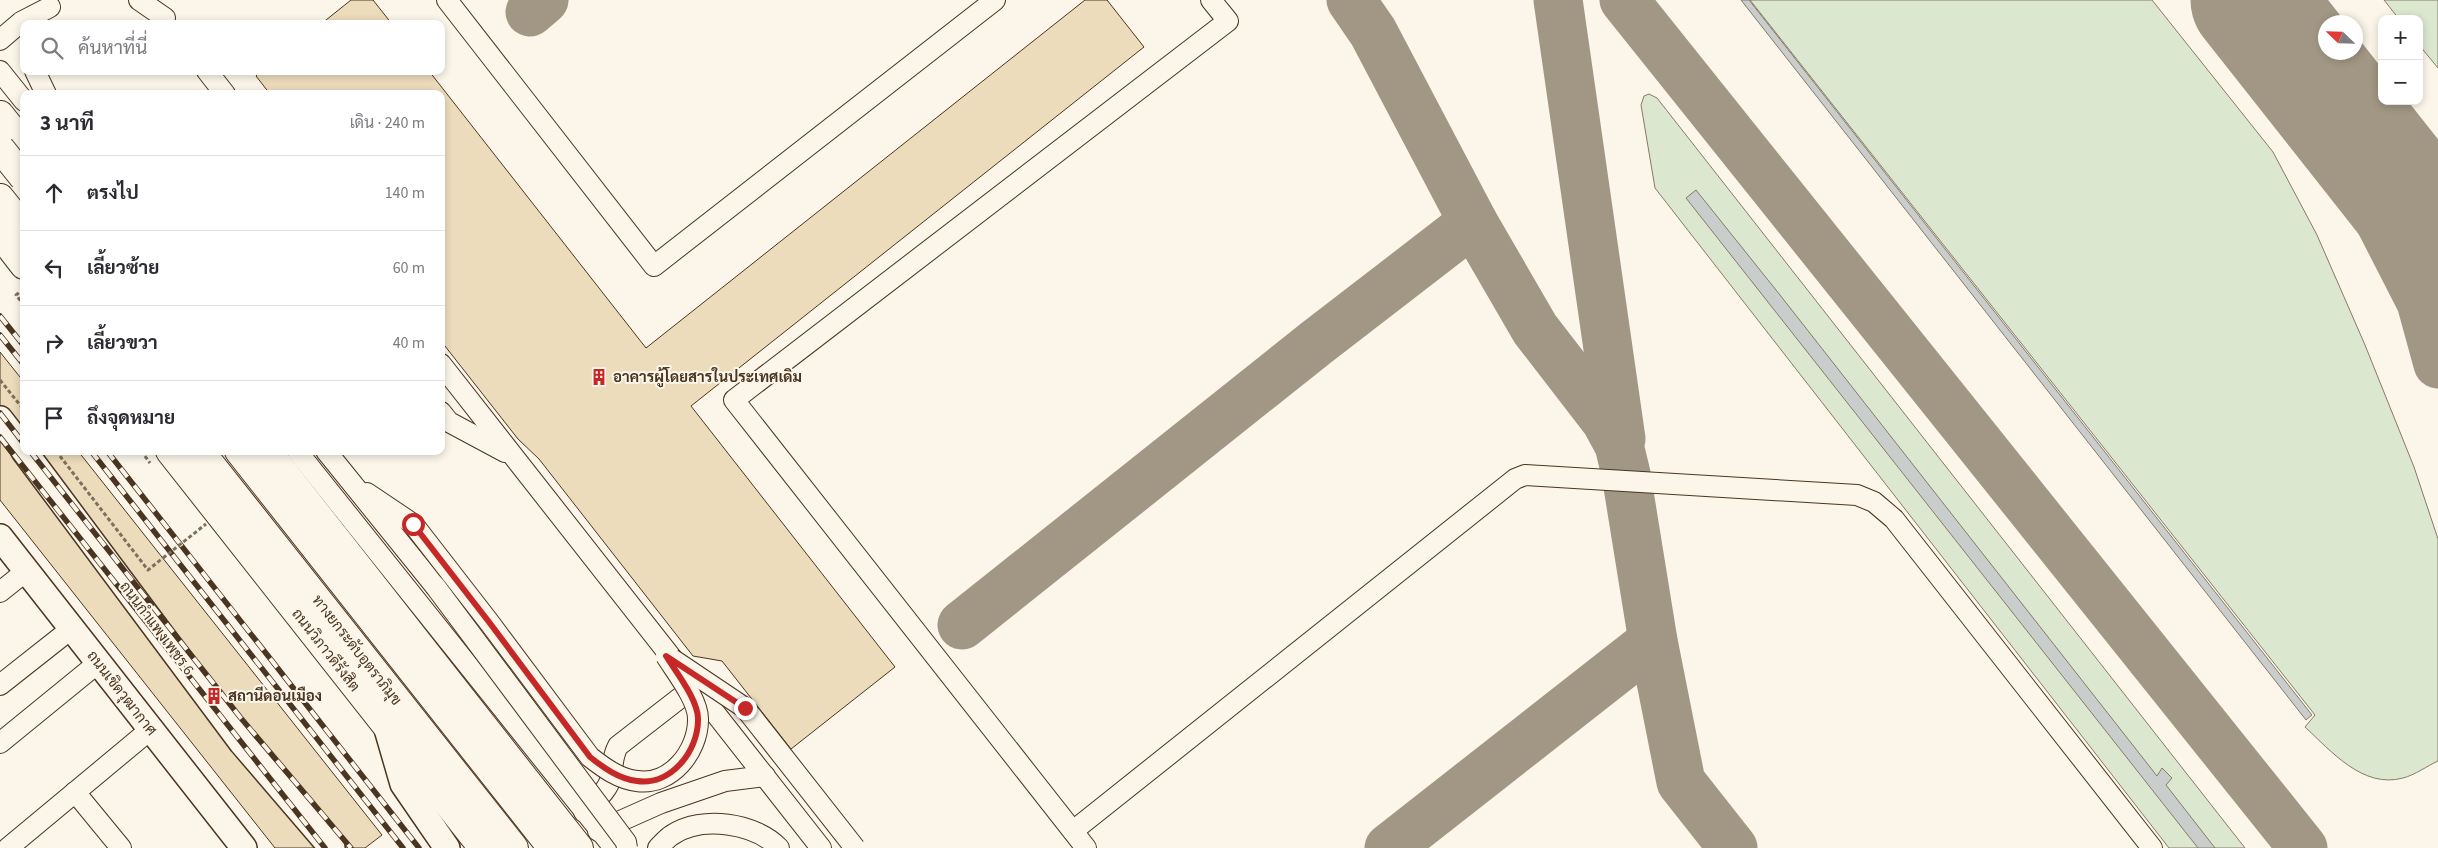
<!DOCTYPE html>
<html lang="th">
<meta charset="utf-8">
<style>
body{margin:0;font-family:"Source Sans 3",Sarabun,sans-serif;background:#f7f7f7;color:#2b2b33}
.controls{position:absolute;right:15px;top:15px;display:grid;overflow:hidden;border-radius:10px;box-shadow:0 2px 8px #0003}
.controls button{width:45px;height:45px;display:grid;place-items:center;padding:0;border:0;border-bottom:1px solid #e1e1e2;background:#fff;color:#2b2b33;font:25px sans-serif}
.compass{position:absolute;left:2318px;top:15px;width:45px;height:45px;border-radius:50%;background:#fff;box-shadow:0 2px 8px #0003;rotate:293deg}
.stop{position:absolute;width:15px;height:15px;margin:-11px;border:4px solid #c62828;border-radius:50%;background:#fff}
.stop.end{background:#c62828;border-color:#fff;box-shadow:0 1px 5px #0008}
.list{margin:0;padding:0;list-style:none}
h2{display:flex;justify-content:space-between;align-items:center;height:65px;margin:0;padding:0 20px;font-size:21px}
h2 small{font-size:16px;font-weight:400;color:#7c7c81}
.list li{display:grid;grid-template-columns:32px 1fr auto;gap:15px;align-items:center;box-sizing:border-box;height:75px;padding:0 20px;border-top:1px solid #e1e1e2}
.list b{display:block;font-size:19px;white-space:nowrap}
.list em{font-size:16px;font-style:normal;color:#7c7c81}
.icon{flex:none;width:28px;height:28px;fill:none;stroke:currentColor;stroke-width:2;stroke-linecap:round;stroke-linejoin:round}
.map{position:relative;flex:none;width:2438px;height:848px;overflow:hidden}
.search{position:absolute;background:#fff;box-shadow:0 2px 8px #0003;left:20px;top:20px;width:425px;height:55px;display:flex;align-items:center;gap:12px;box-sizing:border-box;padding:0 18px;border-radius:10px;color:#7c7c81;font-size:19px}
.panel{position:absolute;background:#fff;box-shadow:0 2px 8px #0003;left:20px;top:90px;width:425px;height:365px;border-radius:10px}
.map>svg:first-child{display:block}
</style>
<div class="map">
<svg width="2438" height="848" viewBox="0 0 2438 848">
<rect width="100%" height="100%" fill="#fbf6e9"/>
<g fill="#dce7d0" stroke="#887966">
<path d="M1750,0H2152L2273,152L2317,235L2365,345L2414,467L2438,539V761C2427,766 2415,775 2403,778C2363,789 2331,751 2305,727L2315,715Z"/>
<path d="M2384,0H2438V68L2419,45V19H2399Z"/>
<path d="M1649,94L1657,98L2245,848H2169L1655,188L1641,105L1644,96Z"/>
</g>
<g fill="#c9cecd" stroke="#887966">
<path d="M1741,0H1749L2312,715L2306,720Z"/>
<path d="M1696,190L1780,295L2157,776L2162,768L2172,778L2166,785L2215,848H2198L1686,198Z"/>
</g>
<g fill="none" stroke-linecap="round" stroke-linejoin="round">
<g stroke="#a29684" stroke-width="49">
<path d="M1351,0L1373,32L1473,222L1535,329L1606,421L1619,445L1626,474L1653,641L1681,782L1733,848"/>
<path d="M1558,0L1621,439"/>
<path d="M1624,0L2303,848"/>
<path d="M530,12L544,0"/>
<path d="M2294,54L2421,302L2438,364"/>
<path d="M962,625L1316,343L1473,222"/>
<path d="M1389,848L1653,641"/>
</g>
<path stroke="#a29684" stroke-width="121" d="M2251,0L2438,237"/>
</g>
<g fill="#ecdcbc" stroke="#4a3520">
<path d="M351,0H373L392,24H321Z"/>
<path d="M1085,0H1107L1144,47L691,406L895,667L791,749L722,661L693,656L539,459L518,439L441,341V94H270L256,76L261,71H429L646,348Z"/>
<path d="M0,352L24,382V451H78L382,835L365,848H275L0,500Z"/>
</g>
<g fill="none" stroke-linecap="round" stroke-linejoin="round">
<g stroke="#4a3520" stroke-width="22">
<g id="minor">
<path d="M139,0L165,18"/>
<path d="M447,0L654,266L995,0"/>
<path d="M0,40L21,22L50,7"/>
<path d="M0,71L24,101"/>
<path d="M35,71L46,94"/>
<path d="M207,71L225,94"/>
<path d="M441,364L821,848"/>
<path d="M441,412L449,422L505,452"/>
<path d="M297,451L614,848"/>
<path d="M326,451L435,586"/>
<path d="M367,493L413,524"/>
<path d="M0,592L25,572"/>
<path d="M0,685L71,629"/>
<path d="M0,743L98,663"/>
<path d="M75,792L121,848"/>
<path d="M584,812C593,802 608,792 611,777C613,765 612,757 618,746L694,687"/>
<path d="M598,831L661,803L725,781L765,776"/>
<path d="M1073,831L1515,479L1525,475L1857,495L1874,502L1894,519L2152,848"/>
<path d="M8,848L151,729"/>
<path d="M658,848C662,844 667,838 672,835C702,815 755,823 779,848"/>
<path d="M1086,848L734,400L1228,21L1211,0"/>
</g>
</g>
<g stroke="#4a3520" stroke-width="28">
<g id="major">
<path d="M0,419L24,450"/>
<path d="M24,451L242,743L332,848"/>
<path d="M0,537L244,848"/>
<path d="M387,729L403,784L447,848"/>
</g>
</g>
<g stroke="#4a3520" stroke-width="30">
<g id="highway">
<path d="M0,115L24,145"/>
<path d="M0,198L24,228"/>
<path d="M0,234L24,265"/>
<path d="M170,451L483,848"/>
<path d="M200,451L514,848"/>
<path d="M239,451L552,848"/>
<path d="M267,451L579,848"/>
</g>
</g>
<g stroke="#7f6f5c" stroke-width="3" stroke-dasharray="4 2.5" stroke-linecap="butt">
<path d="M24,289L16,295L24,305"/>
<path d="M0,380L24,410"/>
<path d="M56,451L148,570L163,558"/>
<path d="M141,451L150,463"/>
</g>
<use href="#minor" stroke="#fbf6e9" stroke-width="20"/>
<use href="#major" stroke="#fbf6e9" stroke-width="25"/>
<use href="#highway" stroke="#fbf6e9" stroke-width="28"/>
<g stroke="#4a3520" stroke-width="5.5">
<g id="rail">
<path d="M0,316L24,346"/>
<path d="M0,335L24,365"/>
<path d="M0,413L24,444"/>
<path d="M0,437L325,848"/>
<path d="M30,451L240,717L351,848"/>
<path d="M91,451L403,848"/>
<path d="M107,451L419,848"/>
</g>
</g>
<use href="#rail" stroke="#fbf6e9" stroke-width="4" stroke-dasharray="11" stroke-linecap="butt"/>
<g stroke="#4a3520" stroke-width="22" stroke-linecap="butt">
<g id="minor-bridge">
<path d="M413,524L489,622L590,757C604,768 619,779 637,781C671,786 698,751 698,720C699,701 676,672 666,656"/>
<path d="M435,586L626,842L627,848"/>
<path d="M672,659L745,708L855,848"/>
</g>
</g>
<g stroke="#4a3520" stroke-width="30" stroke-linecap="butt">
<path id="highway-bridge" d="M0,148L24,178"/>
</g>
<path stroke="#7f6f5c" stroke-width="3" stroke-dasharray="4 2.5" stroke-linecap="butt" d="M163,558L206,524"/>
<use href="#minor-bridge" stroke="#fbf6e9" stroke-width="20"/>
<use href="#highway-bridge" stroke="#fbf6e9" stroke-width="28"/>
</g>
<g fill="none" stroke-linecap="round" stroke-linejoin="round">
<path stroke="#c62828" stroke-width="6" d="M413,524L489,622L590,757C604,768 619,779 637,781C671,786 698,751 698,720C699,701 676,672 666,656L745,708"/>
</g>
<defs>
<g id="building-bare" transform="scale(1.35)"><path d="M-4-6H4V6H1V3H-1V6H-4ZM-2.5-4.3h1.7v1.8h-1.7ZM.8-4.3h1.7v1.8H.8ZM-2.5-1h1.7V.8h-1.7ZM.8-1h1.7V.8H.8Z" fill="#c62828" stroke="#fbf6e9" stroke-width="2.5" paint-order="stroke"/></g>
</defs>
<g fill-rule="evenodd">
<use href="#building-bare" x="599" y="377"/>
<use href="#building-bare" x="214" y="696"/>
</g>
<g text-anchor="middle" stroke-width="4" stroke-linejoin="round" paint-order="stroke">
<g font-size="15" font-weight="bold" fill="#4a3520" stroke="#fbf6e9" text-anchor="start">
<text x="613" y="382">อาคารผู้โดยสารในประเทศเดิม</text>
<text x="228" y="701">สถานีดอนเมือง</text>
</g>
<g font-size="15" fill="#4a3520" stroke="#fbf6e9">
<text transform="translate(157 628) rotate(53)" y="5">ถนนกำแพงเพชร 6</text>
<text transform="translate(326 650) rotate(52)" y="5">ถนนวิภาวดีรังสิต</text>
<text transform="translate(357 650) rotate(52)" y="5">ทางยกระดับอุตราภิมุข</text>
<text transform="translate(122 693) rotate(52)" y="5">ถนนเชิดวุฒากาศ</text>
</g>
</g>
</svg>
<div class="controls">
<button>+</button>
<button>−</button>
</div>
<svg class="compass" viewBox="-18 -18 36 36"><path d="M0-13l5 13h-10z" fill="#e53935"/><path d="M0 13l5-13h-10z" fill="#7c7c81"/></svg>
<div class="stop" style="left:413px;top:524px"></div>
<div class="stop end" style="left:745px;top:708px"></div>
<div class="search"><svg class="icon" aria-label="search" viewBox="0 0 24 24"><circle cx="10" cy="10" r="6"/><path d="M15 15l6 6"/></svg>ค้นหาที่นี่</div>
<section class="panel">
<h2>3 นาที<small>เดิน · 240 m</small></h2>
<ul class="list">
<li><svg class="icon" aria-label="ahead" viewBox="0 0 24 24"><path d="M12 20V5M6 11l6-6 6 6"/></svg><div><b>ตรงไป</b></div><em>140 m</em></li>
<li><svg class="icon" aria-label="left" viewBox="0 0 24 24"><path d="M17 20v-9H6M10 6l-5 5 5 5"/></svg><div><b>เลี้ยวซ้าย</b></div><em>60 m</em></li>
<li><svg class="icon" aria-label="right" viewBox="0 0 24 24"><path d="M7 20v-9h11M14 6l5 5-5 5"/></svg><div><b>เลี้ยวขวา</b></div><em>40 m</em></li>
<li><svg class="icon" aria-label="arrive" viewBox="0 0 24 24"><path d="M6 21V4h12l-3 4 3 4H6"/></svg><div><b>ถึงจุดหมาย</b></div></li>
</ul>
</section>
</div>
